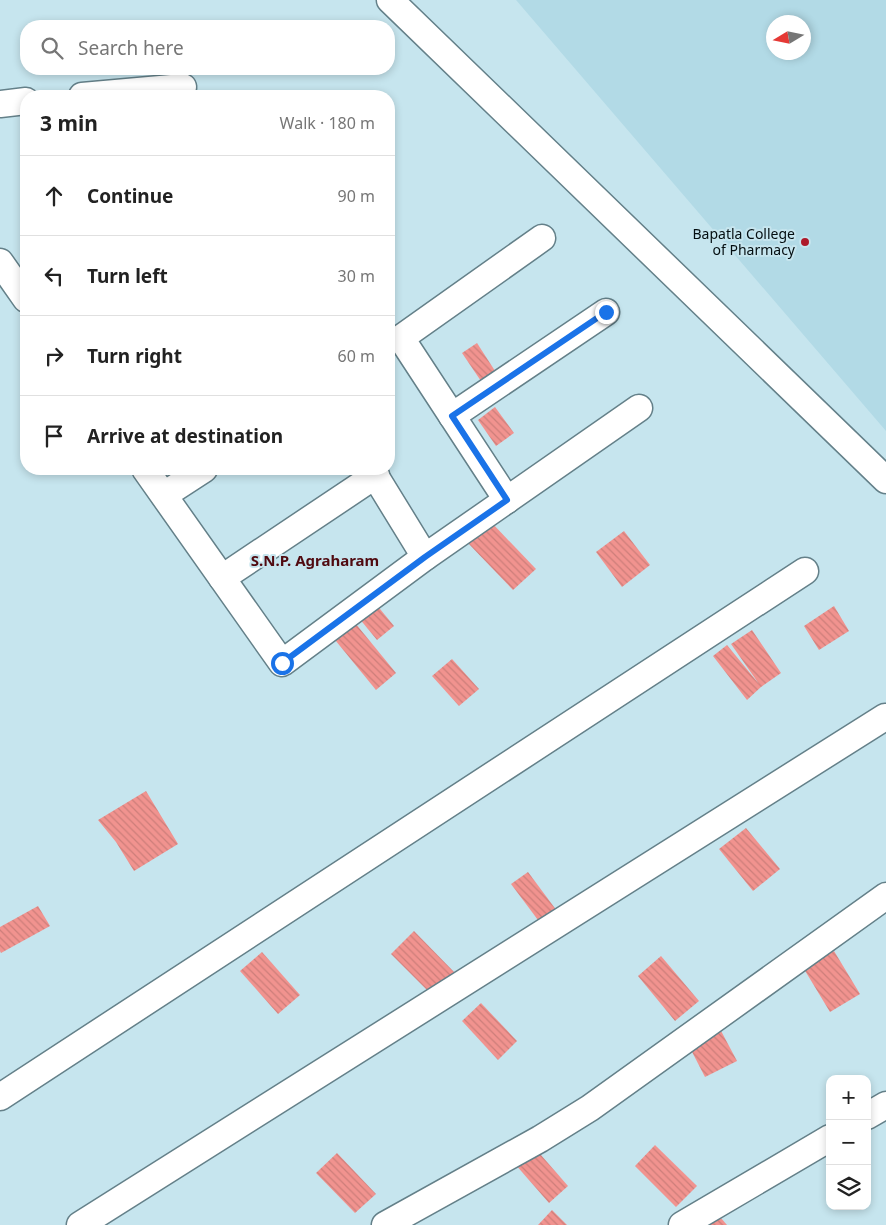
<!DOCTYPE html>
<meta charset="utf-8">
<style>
body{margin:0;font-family:"Noto Sans",sans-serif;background:#f2f2f2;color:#222}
.controls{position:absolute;right:15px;bottom:15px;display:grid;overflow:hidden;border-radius:10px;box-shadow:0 2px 8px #0003}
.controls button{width:45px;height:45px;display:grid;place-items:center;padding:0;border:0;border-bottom:1px solid #e0e0e0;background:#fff;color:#222;font:25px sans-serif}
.compass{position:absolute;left:766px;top:15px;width:45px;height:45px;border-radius:50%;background:#fff;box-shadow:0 2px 8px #0003;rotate:260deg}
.stop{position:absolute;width:15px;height:15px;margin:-11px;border:4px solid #1a73e8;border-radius:50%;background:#fff}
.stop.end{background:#1a73e8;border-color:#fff;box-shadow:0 1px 5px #0008}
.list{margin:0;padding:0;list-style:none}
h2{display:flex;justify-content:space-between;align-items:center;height:65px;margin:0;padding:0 20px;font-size:21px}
h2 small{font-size:16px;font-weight:400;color:#767676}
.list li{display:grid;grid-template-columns:32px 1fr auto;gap:15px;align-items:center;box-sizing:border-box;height:80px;padding:0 20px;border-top:1px solid #e0e0e0}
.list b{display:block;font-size:19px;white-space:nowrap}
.list em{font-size:16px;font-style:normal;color:#767676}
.icon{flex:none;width:28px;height:28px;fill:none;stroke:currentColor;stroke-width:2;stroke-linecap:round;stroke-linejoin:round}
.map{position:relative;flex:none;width:886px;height:1225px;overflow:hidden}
.search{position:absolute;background:#fff;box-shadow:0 2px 8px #0003;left:20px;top:20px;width:375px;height:55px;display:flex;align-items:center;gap:12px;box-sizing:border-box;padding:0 18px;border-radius:20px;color:#767676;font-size:19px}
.panel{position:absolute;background:#fff;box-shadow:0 2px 8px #0003;left:20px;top:90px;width:375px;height:385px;border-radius:20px}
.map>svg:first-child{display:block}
</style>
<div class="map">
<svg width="886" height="1225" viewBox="0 0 886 1225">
<defs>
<pattern id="building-back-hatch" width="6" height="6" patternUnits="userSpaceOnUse" patternTransform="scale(1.25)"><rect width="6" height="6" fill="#f1938f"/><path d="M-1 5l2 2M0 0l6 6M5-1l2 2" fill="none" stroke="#cd7e7a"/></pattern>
</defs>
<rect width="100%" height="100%" fill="#c6e5ee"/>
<path fill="#b2dae6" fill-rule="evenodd" d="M516,0H886V431ZM774,22H804V52H774Z"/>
<g fill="url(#building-back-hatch)">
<path d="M477,343L497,374L483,384L462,353Z"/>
<path d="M495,407L514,433L496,446L478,420Z"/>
<path d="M489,520L536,569L513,590L466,541Z"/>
<path d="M624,531L650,565L622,587L596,552Z"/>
<path d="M371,598L394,626L377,640L354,612Z"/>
<path d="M834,606L849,631L819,650L804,626Z"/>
<path d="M351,618L396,673L376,690L331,635Z"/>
<path d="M752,630L781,673L761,687L747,700L713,656L727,645L759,684L731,644Z"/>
<path d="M452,659L479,689L459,706L432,676Z"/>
<path d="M146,791L178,844L134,871L116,842L98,820Z"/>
<path d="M746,828L780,869L753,891L719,849Z"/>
<path d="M528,872L560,915L544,928L511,884Z"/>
<path d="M38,906L50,926L1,953L0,951V927Z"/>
<path d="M414,931L457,975L434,997L391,954Z"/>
<path d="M834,951L860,994L830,1012L804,969Z"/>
<path d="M262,952L300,995L278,1014L240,971Z"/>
<path d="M661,956L699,1001L675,1021L638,976Z"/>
<path d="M481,1003L517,1041L498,1060L462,1021Z"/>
<path d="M720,1029L737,1061L705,1077L689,1046Z"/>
<path d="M655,1145L697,1186L676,1207L635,1166Z"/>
<path d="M534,1147L568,1186L549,1203L515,1164Z"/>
<path d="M337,1153L376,1194L355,1213L316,1173Z"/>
<path d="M552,1210L567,1225H538Z"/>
<path d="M714,1210L727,1225H697Z"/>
</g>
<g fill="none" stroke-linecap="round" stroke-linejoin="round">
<g stroke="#648089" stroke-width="29">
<g id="minor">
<path d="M390,0L886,480"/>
<path d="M82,96L183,87"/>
<path d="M0,104L26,101"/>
<path d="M0,262L26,299"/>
<path d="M452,416L606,312"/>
<path d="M145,469L282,663L425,557L639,408"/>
<path d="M371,469L425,557"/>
<path d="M164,495L204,469"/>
<path d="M507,500L401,338L542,238"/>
<path d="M222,578L376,475"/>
<path d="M0,1097L805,571"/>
<path d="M867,1116L886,1105"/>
<path d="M80,1225L885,717"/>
<path d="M385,1225L540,1139L590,1108L886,896"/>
<path d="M682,1225L830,1138"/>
</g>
</g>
<use href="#minor" stroke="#fff" stroke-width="26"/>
</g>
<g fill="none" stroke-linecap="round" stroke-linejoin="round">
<path stroke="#1a73e8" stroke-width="6" d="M282,663L425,557L507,500L452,416L606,312"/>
</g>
<circle fill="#ad192a" stroke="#c6e5ee" stroke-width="2" cx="805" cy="242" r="5"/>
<g text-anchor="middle" stroke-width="4" stroke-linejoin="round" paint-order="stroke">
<g font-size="14" fill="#040e11" stroke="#c6e5ee" text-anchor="end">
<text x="795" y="239">Bapatla College<tspan x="795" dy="16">of Pharmacy</tspan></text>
</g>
<g font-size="15" font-weight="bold" fill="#500a10" stroke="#c6e5ee">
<text x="315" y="566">S.N.P. Agraharam</text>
</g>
</g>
</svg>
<div class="controls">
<button>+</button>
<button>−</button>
<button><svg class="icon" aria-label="layers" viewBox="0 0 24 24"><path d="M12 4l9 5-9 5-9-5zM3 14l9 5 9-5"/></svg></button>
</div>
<svg class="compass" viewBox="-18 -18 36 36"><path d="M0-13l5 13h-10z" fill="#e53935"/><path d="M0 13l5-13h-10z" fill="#767676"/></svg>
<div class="stop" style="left:282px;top:663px"></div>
<div class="stop end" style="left:606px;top:312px"></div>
<div class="search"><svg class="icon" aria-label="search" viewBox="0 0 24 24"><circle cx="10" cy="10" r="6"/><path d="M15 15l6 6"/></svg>Search here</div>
<section class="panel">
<h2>3 min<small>Walk · 180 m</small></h2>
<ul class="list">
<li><svg class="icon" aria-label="ahead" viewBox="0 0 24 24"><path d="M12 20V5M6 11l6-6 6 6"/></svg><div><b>Continue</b></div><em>90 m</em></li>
<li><svg class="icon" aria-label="left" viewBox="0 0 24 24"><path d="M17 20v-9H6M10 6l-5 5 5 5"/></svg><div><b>Turn left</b></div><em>30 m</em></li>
<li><svg class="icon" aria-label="right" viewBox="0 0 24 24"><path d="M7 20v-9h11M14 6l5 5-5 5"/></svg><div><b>Turn right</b></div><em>60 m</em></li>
<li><svg class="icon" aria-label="arrive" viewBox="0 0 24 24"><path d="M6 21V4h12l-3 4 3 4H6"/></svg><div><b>Arrive at destination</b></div></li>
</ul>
</section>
</div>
